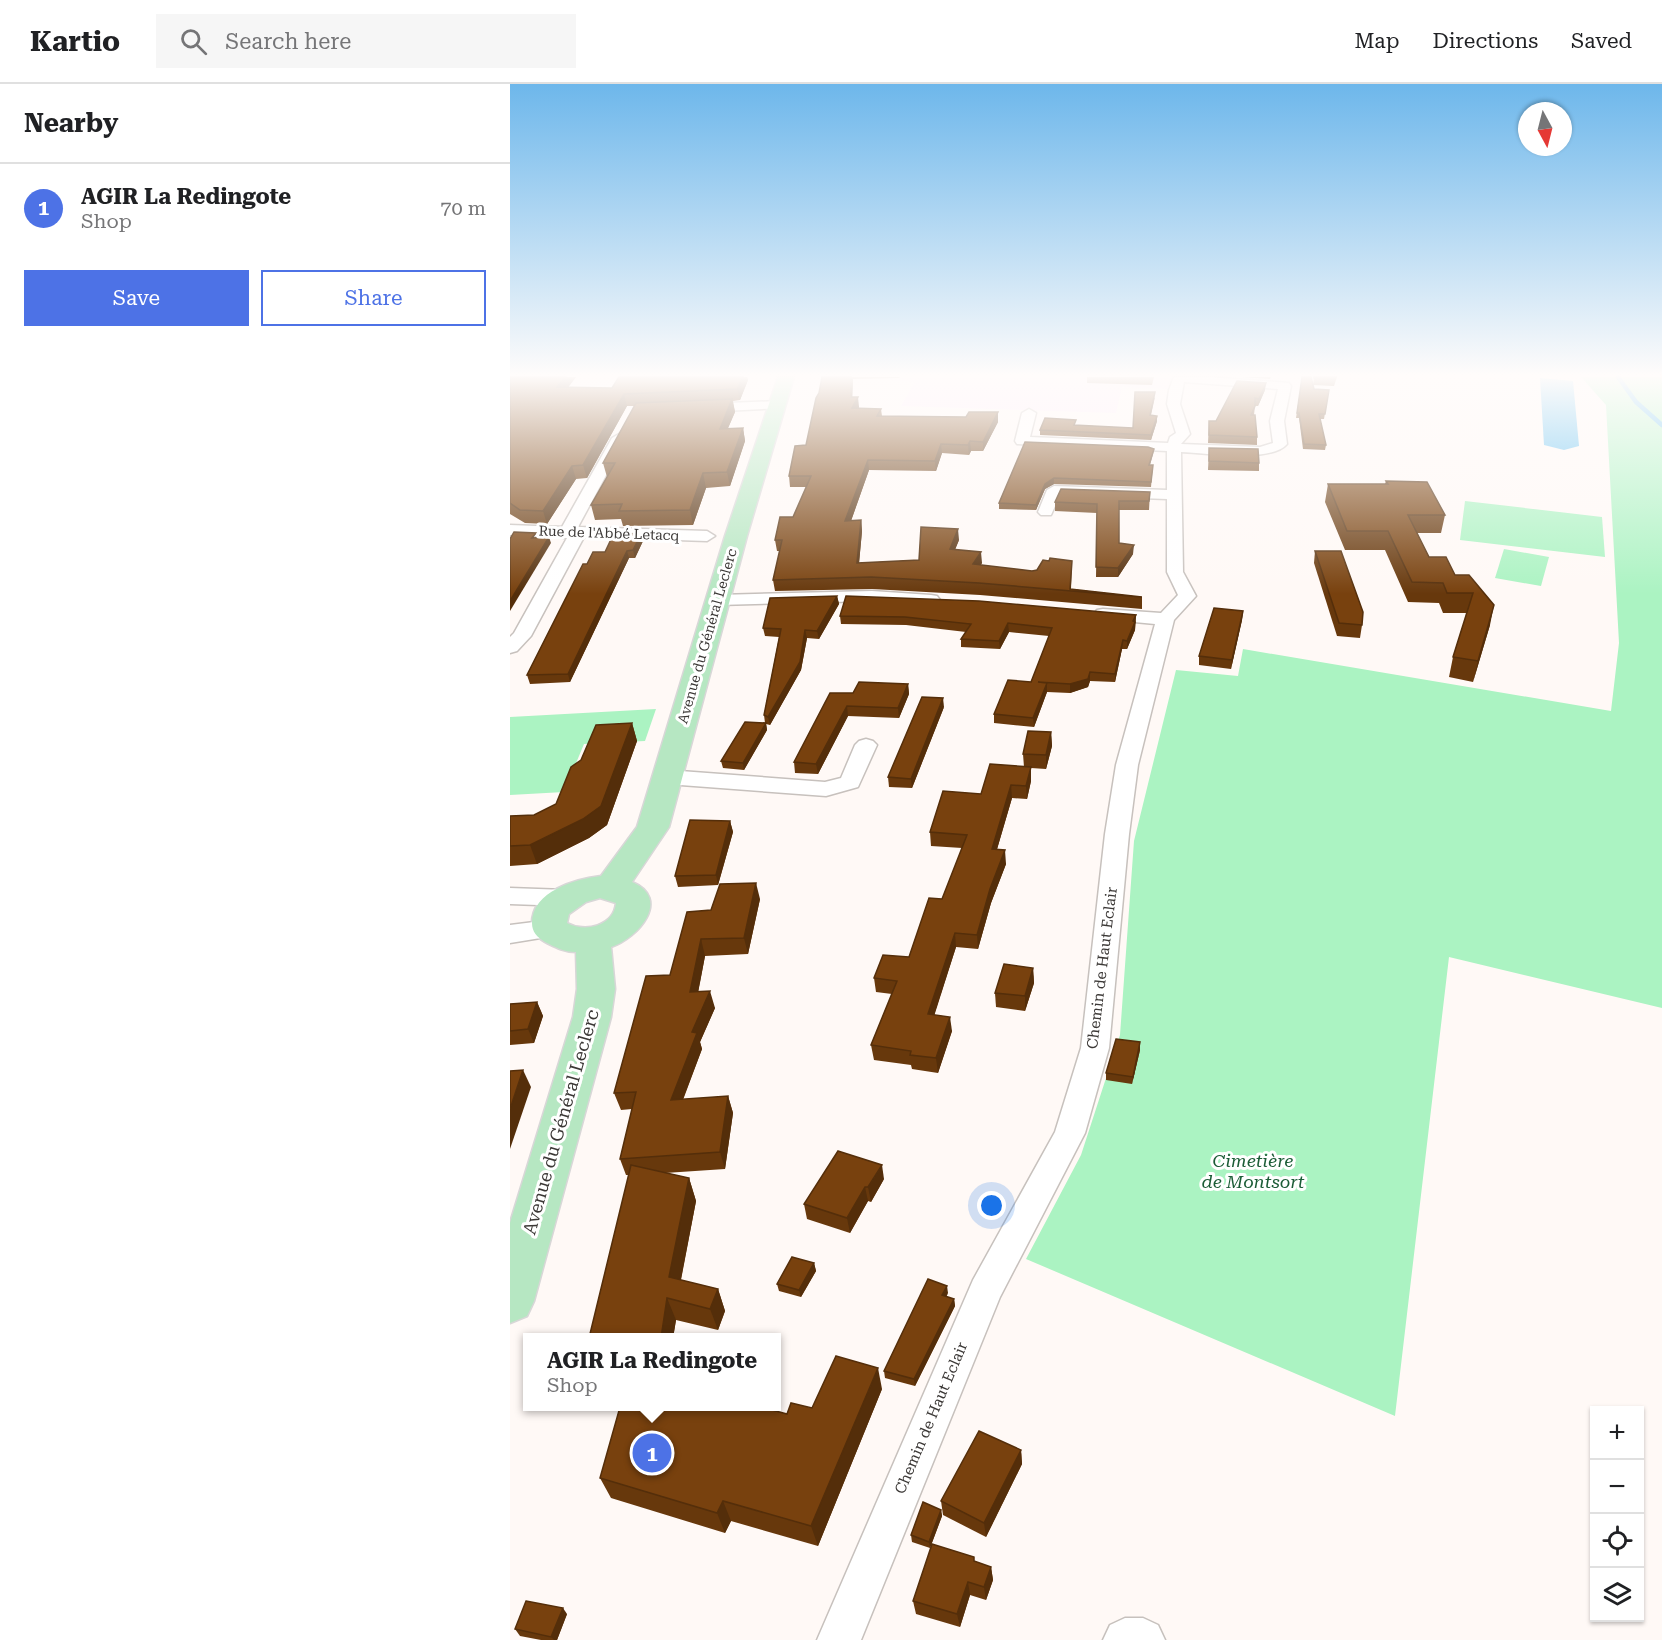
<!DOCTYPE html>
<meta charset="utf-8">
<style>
body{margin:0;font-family:"Roboto Serif",serif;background:#f6f6f6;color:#202124}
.controls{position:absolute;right:18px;bottom:18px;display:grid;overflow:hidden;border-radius:0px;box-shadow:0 2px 4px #0004}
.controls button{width:54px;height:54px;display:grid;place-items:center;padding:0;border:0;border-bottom:2px solid #e0e0e0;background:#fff;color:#202124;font:30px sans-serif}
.compass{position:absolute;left:1008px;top:18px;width:54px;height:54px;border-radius:50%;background:#fff;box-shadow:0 2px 4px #0004;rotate:173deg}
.you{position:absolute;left:482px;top:1122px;width:21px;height:21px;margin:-15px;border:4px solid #fff;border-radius:50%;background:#1a73e8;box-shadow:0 0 0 9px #1a73e833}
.badge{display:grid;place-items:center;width:39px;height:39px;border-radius:50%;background:#4d72e6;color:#fff;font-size:20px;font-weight:700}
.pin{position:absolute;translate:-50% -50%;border:3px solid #fff;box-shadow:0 2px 6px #0006}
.popup{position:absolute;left:13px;top:1249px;width:258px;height:78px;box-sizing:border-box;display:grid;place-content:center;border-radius:0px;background:#fff;filter:drop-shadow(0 2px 4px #0005);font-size:20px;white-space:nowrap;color:#757577}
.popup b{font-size:22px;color:#202124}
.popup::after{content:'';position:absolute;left:50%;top:100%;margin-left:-12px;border:12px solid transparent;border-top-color:#fff}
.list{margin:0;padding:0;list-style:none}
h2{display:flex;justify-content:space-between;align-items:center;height:78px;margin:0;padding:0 24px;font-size:26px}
h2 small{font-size:20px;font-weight:400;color:#757577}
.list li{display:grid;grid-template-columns:39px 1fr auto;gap:18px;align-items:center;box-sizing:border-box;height:90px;padding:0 24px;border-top:2px solid #e0e0e0}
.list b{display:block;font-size:22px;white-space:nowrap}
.list p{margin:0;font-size:20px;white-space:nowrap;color:#757577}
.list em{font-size:20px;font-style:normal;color:#757577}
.actions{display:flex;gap:12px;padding:18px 24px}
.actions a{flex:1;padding:14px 0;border:2px solid #4d72e6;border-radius:0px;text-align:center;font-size:21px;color:#4d72e6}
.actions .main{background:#4d72e6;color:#fff}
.icon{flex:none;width:33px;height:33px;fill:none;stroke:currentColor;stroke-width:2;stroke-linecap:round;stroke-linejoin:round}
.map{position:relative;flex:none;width:1152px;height:1556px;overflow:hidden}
header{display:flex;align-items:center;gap:36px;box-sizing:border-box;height:84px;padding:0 30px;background:#fff;border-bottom:2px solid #e0e0e0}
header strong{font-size:28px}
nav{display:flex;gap:33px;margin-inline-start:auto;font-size:21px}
.search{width:420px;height:54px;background:#f6f6f6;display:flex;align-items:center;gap:15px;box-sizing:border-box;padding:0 21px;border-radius:0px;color:#757577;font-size:22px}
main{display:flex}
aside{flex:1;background:#fff}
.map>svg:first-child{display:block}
</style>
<header>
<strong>Kartio</strong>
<div class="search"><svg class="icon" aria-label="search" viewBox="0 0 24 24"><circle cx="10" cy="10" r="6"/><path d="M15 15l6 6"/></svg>Search here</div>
<nav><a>Map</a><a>Directions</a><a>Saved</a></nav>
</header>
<main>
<aside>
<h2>Nearby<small></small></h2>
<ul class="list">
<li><span class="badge">1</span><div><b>AGIR La Redingote</b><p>Shop</p></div><em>70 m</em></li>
</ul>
<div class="actions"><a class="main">Save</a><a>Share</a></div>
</aside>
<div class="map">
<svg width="1152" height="1556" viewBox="0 0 1152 1556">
<rect width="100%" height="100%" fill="#fff9f6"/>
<path fill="#fdeafb" d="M382,293H664L658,305L612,303L606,329L391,322L405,298L380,296Z"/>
<g fill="#abf3c2">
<path d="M1071,293H1152V924L939,873L885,1332L516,1175L571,1071L610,951L624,757L666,586L728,592L733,565L1101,627L1109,559L1096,321Z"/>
<path d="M955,417L1092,433L1095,473L950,456Z"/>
<path d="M994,465L1039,473L1031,502L985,494Z"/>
<path d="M146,625L135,657L74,660L54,708L0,711V633Z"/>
</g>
<path fill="#55bbf0" d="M1030,294L1063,297L1069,362L1054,366L1034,361Z"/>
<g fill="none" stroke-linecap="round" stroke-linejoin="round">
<path stroke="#55bbf0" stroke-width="4.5" d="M1108,293L1126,318L1152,341"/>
<g stroke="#c7c1bd" stroke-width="3">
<g id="minor">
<path d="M664,293H698L779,299L781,302L774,337L777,360C761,379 696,369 671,368L673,488L686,512L664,536L628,681L619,750L599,964L575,1049L490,1213L351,1556H307L463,1196L545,1048L571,964L595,750L606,681L645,540L593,535L587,534L584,530L587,526L593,525L651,529L668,511L657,488V415L550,411L541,431H531L528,428L537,406L544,402L657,406V367L507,360L505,357L512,329L519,325L526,329L520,353L658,359L660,353L666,349L657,320L659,306ZM674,298L768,305L760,337L763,359L750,363L671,360L680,350L670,320Z"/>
<path d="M268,317L273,318L274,321L273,324L193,328L187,324L193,320Z"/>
<path d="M109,350L116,354L68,443L197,447L205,452L197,457L74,453L21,552L7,567L0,569V553L4,549L57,454L0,451V441L52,443L102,354Z"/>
<path d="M362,507L421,511L427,512L430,516L427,520L421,521L362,517L208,521L202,520L199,516L202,512L208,511Z"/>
<path d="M356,655L363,657L367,661L348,703L316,712L157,700L149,698L146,693L149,688L157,686L315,698L331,694L345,661L349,657Z"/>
<path d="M0,804L56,806L65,808L68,814L65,820L56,822L0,820Z"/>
<path d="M40,836L49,839L53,845L49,851L0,859V841Z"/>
<path d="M615,1534H633L648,1541L655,1556H593L600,1541Z"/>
</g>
</g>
<g stroke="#d8d7d7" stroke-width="3">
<path id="primary" d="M268,293H284L237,452L159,743L122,798C162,815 128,854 101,863L105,905L101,933L24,1217L17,1232L0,1239V1139L63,933L67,905L66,868C54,868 45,863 35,858C27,853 22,848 22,839C22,807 66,795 91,792L127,743L215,452ZM90,814L106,819C104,842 75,849 57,839L59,830L76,818Z"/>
</g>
<use href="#minor" fill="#fff" fill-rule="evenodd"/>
<use href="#primary" fill="#b6e7c2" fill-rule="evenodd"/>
</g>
<g fill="#67380c">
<path d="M0,293H66L58,303L102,304L237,293L238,296L230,316L223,317L225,328L218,344H233L235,357L220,402L196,404L183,441L113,442L111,435L85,436L81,421L97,393L93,379L125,322H117L77,394L66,395L37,440L15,439L0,430Z"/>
<path d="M312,293H390L389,294L343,295L342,313L349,323L348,325H371L372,332L456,333L488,328V338L473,367H461L459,371L432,369L426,387L359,386L341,437L351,436L352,447L349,479L409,476L449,456L445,465L472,479L470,481L522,487L562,477L561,505L632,513V525L470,511L362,505L265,507L263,496L270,467H267L265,456L283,433L297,403H280L279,392L296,361L309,309Z"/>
<path d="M577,293H644L642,301L577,299Z"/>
<path d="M731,293H761L760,295Z"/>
<path d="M792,293L804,305L819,306L814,335H810L816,361L815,366L793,365L789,334H786Z"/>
<path d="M804,293H827L824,302L803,301Z"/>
<path d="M755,306L748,322H745L744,331L747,353V361L698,359L699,337H706Z"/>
<path d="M645,313L641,331L647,337L641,356L530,351V346L566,341L623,344Z"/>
<path d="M515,358L644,365L643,370L640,381H643L641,403L544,400L535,405L526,426L489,425V419Z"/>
<path d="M699,364L749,379V387L698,386Z"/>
<path d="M876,397L935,431L931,449H907L919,473L945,491H959L980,541L963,598L939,593L943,573L957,529H933L929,519L898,518L875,466H835L815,418L818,400H875Z"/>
<path d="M640,408L639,426H609V459L623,470L608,493H586L587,429L545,427V418Z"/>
<path d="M133,457L125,474H119L60,598L20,600L17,591L77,480L95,468Z"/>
<path d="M805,467L852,541L850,554L827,552L804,479Z"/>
<path d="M327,512L329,520L309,555L297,554L291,586L260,641L256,640L257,646L234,686L213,684L211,677L255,639L254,631L269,553L255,552L253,544Z"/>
<path d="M733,527L732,536L721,585L689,581V572Z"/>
<path d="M626,531L625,546L617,565H612L605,598L580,597L578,603L560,609L537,608L524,643L484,639V630L521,598L539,552L499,548L490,565L451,563V555L456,548L396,541L331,540L330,532Z"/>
<path d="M398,600L399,610L389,634L338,632L308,690L285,689L284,678L343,609Z"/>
<path d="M434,623L402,704L379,703L378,693Z"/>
<path d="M122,639L127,657L97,741L79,754L27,780L0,782V732L24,731L46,720Z"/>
<path d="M541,648L542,662L536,685L521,684V697L517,715L502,714L487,765L496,780L481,819L468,865L446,863L424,931L442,947L428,989L402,985L401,981L364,976L361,961L382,910L366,908L364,894L399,873L432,815L452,764L421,762L420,748L471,710L514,683L513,670Z"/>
<path d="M220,737L223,748L208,801L168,803L165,792Z"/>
<path d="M250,815L238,870L195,872L188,908L205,924L190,958L192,965L173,1016L218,1012L223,1029L215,1085L155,1089L179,1094L186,1117L171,1196L208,1205L215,1227L208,1246L166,1236L163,1254H79L119,1091H116L110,1075L122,1025L111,1026L104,1009L201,826Z"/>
<path d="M523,884L524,899L515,927L486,923L485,909Z"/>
<path d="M27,918L33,932L24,959L0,961V920Z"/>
<path d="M630,958V966L622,1000L596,996V989Z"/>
<path d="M374,1095L361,1118L358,1117L340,1149L297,1135L294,1120Z"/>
<path d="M304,1179L306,1187L291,1213L269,1207L267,1200Z"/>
<path d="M438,1209L436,1213L444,1215L445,1222L405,1302L375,1294L374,1287Z"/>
<path d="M372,1305L308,1462L221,1437L215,1449L101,1414L90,1394L277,1330L302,1324Z"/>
<path d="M511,1366L512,1380L476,1453L433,1431L431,1417Z"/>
<path d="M431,1426L432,1432L420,1464L402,1458L401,1451Z"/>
<path d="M464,1473V1477L481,1483L483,1496L476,1516L460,1511L450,1543L406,1530L403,1517Z"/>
<path d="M57,1530L47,1556H31L10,1552L5,1545Z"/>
</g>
<g fill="#542e0a">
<path d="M55,293H66L50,314L47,303Z"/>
<path d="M233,293H237L238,296L230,316L227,305Z"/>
<path d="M341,293L343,295L342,322L341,313Z"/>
<path d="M756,299L755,306L748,322L749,315Z"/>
<path d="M114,310L117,322L77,394L73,381Z"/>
<path d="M348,313L349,323L343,334L342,324Z"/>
<path d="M222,315L225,328L212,358L210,345Z"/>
<path d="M488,328V338L473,367V358Z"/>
<path d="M647,332V337L641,356V351Z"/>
<path d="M233,344L235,357L220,402L217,388Z"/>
<path d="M460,357L461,367L459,371L458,361Z"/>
<path d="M431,360L432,369L426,387L425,377Z"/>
<path d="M358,376L359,386L337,448L335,437Z"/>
<path d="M62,382L66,395L37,440L33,427Z"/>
<path d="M193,389L196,404L183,441L180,426Z"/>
<path d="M544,394V400L535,405L526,426V421L535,400Z"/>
<path d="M351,436L352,447L348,490L347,479Z"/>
<path d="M448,445L449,456L441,476L440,465Z"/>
<path d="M131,450L133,457L125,474L123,466Z"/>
<path d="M39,453L41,459L0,527V517Z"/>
<path d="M624,461L623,470L608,493V484Z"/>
<path d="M117,467L119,474L60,598L58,590Z"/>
<path d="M471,468L472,479L464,492L463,480Z"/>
<path d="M327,512L329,520L309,555L307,547Z"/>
<path d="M984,521L980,541L963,598L968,577Z"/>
<path d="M733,527L732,536L721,585L722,576Z"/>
<path d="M626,531L625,546L617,565V557Z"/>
<path d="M498,539L499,548L490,565L489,557Z"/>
<path d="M295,546L297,554L291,586L260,641L258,633Z"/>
<path d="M613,556L612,565L605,598V590Z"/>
<path d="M580,588V597L578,603L560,609V600Z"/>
<path d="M537,599V608L524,643L523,634Z"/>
<path d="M398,600L399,610L389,634L388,624Z"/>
<path d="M433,614L434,623L402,704L401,695Z"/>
<path d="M337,622L338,632L308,690L306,680Z"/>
<path d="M122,639L127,657L97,741L79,754L27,780L20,761Z"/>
<path d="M256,639L257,646L234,686L233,679Z"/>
<path d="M541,648L542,662L536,685V671Z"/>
<path d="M521,683V697L517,715L516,702Z"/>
<path d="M501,701L502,714L483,779L482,765Z"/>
<path d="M220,737L223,748L208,801L206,791Z"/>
<path d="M495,766L496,780L481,819L468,865L467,851L480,805Z"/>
<path d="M246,799L250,815L238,870L234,854Z"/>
<path d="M445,849L446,863L420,945L418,930Z"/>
<path d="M191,855L195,872L185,925L180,908Z"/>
<path d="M523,884L524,899L515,927V912Z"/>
<path d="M200,907L205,924L190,958L192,965L166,1033L161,1016L182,948Z"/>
<path d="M27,918L33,932L24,959L18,945Z"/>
<path d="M440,933L442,947L428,989L426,974Z"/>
<path d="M630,958V966L622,1000L623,993Z"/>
<path d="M13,986L21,1003L0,1065V1025Z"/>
<path d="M218,1012L223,1029L215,1085L210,1068Z"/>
<path d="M372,1081L374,1095L361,1118L358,1103Z"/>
<path d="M179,1094L186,1117L167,1215L159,1193Z"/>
<path d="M355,1103L358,1117L340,1149L337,1134Z"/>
<path d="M304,1179L306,1187L291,1213L289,1206Z"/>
<path d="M437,1202L438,1209L433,1219L432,1211Z"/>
<path d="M208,1205L215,1227L208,1246L200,1225Z"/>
<path d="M157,1214L166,1236L163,1254H151Z"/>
<path d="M444,1215L445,1222L405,1302L404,1295Z"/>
<path d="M368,1284L372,1305L308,1462L301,1442Z"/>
<path d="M511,1366L512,1380L476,1453L474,1439Z"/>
<path d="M213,1417L221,1437L215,1449L207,1429Z"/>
<path d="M431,1426L432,1432L420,1464L419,1458Z"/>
<path d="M481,1483L483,1496L476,1516L474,1503Z"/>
<path d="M458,1498L460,1511L450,1543L447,1530Z"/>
<path d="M53,1524L57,1530L47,1556H44L41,1553Z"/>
</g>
<g fill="#78410e" stroke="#542e0a" stroke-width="1.5">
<path d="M0,293H55L47,303L102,304L109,293H233L227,305L114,310L73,381L62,382L33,427L10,426L0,419Z"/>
<path d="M312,293H341V313H348L342,324L371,325L367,332L456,333L459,328H488L473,358L460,357L458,361L431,360L425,377L358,376L335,437L351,436L347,479L409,476L411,443L448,445L440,465L471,468L463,480L522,487L527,486L533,476L539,477L540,474L562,477L560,505L632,513L469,499L361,493L263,496L272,456H265L270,433H283L301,392H279L285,362L296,361L306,314L309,309Z"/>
<path d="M792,293H801L804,305L819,306L815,330H809L816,361L794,360L789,329H787Z"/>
<path d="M804,294V293H826L825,295Z"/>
<path d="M727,297L756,299L749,315L745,314V322L741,331H745L747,353L699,351V337H706Z"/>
<path d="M625,308H645L640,331L647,332L641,351L530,346L535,334L566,336L564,341L623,344Z"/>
<path d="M222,315L210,345L233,344L217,388L193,389L180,426L109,427L112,420L81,421L105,379H93L126,319Z"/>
<path d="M515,358L638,363L644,365L639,381H643L641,398L544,394L535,400L526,421L489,419Z"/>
<path d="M699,364L748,365L749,379L699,377Z"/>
<path d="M876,397L917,398L935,431H898L919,473H936L945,491H959L984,521L968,577L943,573L963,509H937L933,499L902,498L878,447H837L818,400H878Z"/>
<path d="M551,405L640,408L639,417H609V459L624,461L608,484L586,483L587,420L545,418Z"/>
<path d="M4,448L26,449L22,454L39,453L0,517V455Z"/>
<path d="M104,449L131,450L123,466L117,467L58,590L17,591L73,480H77L83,468H95Z"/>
<path d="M805,467H831L853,528L852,541L829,539Z"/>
<path d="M327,512L307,547L295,546L290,578L258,633L254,631L271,545L253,544L260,514Z"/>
<path d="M336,512L469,517L626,531L623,537L625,538L617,557L613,556L605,590L580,588L578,595L560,600L528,598L537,599L523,634L484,630L498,596L521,598L542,544L498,539L489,557L451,555L461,540L395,533L330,532Z"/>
<path d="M704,524L733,527L722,576L689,572Z"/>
<path d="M349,598L398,600L388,624L337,622L306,680L284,678L320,609H343Z"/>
<path d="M412,613L433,614L401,695L378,693Z"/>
<path d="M235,638L256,639L233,679L211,677Z"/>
<path d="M122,639L91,722L73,735L20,761L0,762V732L24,731L46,720L61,683L71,676L86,641Z"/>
<path d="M518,647L541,648L536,671L513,670Z"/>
<path d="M480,680L521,683L516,702L501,701L482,765L495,766L480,805L467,851L445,849L418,930L440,933L426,974L400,971L401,967L361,961L387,897L364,894L373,871L399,873L419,814L432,815L457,751L420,748L433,707L471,710Z"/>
<path d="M180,736L220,737L206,791L165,792Z"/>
<path d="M246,799L234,854L191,855L180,908L200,907L182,948L187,949L161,1016L218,1012L210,1068L110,1075L126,1008L104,1009L136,892L160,891L177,828L201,826L210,800Z"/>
<path d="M494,880L523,884L515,912L485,909Z"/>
<path d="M27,918L18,945L0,947V920Z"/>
<path d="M606,955L630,958L623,993L596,989Z"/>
<path d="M13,986L0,1025V987Z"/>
<path d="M328,1067L372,1081L358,1103H355L337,1134L294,1120Z"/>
<path d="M121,1081L179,1094L159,1193L208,1205L200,1225L157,1214L151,1254H79Z"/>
<path d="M282,1173L304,1179L289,1206L267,1200Z"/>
<path d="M418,1195L437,1202L432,1211L444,1215L404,1295L374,1287Z"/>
<path d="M326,1272L368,1284L301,1442L213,1417L207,1429L90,1394L110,1323H251L277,1330L281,1319L302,1324Z"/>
<path d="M469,1347L511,1366L474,1439L431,1417Z"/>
<path d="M413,1418L431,1426L419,1458L401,1451Z"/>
<path d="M422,1460L464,1473V1477L481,1483L474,1503L458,1498L447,1530L403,1517Z"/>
<path d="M16,1517L53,1524L41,1553L5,1545Z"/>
</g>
<linearGradient id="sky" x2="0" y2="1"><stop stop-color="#6db7eb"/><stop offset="0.57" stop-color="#fffcfb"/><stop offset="1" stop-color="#fffcfb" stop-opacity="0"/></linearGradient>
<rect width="1152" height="510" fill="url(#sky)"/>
<g text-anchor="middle" stroke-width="6" stroke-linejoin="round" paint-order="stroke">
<g font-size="14" fill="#3b3836" stroke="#fff">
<text transform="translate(99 449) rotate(2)" y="5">Rue de l'Abbé Letacq</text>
<text transform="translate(197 552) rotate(-74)" y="5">Avenue du Général Leclerc</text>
</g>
<g font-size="15" fill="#3b3836" stroke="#fff">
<text transform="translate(592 884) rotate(-83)" y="5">Chemin de Haut Eclair</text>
<text transform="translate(421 1334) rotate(-67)" y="5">Chemin de Haut Eclair</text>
</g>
<g font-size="18" fill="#3b3836" stroke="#fff">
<text transform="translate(51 1038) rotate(-74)" y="6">Avenue du Général Leclerc</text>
</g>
<g font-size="18" font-style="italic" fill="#1b5c36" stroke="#fff">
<text x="743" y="1083">Cimetière<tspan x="743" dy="21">de Montsort</tspan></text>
</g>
</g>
</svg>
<div class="controls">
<button>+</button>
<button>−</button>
<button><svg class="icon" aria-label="locate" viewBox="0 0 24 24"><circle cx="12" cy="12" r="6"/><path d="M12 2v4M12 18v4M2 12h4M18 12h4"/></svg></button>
<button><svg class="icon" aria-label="layers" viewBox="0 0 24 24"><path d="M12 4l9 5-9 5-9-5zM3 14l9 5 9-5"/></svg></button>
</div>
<svg class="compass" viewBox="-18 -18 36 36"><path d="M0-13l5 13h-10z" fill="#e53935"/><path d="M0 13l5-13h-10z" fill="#757577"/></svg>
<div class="you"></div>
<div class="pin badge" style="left:142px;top:1369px">1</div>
<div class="popup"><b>AGIR La Redingote</b>Shop</div>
</div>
</main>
